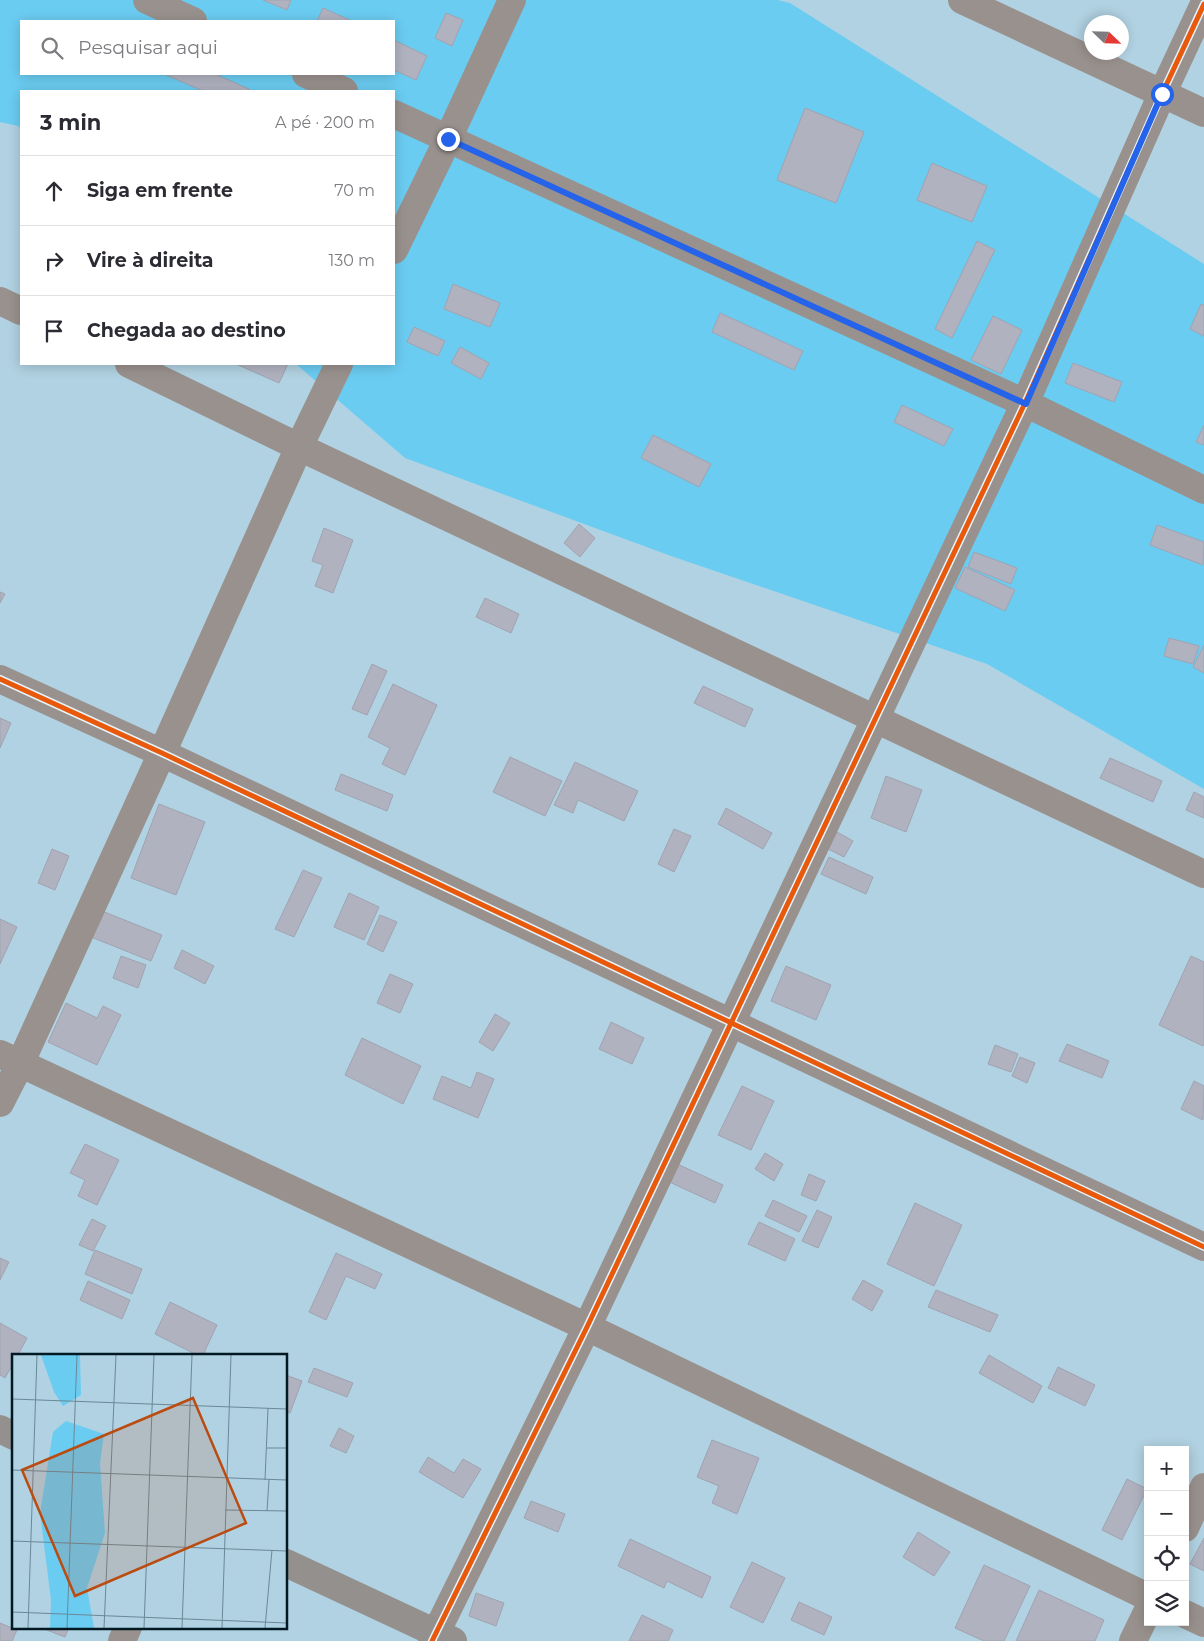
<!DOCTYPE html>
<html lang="pt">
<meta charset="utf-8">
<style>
body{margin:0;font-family:Montserrat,sans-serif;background:#f7f7f7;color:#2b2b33}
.controls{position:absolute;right:15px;bottom:15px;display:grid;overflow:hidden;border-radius:0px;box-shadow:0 2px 12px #0003}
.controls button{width:45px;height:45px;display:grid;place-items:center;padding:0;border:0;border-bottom:1px solid #e1e1e2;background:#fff;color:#2b2b33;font:25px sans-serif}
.compass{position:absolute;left:1084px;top:15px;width:45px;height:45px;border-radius:50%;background:#fff;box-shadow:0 2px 12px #0003;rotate:113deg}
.stop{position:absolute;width:15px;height:15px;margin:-11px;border:4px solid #2563eb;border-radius:50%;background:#fff}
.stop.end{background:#2563eb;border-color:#fff;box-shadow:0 1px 5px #0008}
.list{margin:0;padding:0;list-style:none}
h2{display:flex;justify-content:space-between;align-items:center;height:65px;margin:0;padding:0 20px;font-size:21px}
h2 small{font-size:16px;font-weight:400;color:#7c7c81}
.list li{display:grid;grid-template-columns:32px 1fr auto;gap:15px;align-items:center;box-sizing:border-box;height:70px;padding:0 20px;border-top:1px solid #e1e1e2}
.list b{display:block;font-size:19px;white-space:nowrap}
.list em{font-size:16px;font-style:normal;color:#7c7c81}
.icon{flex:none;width:28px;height:28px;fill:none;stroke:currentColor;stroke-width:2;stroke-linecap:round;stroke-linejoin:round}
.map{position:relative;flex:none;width:1204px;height:1641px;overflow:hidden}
.search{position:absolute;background:#fff;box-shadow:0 2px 12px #0003;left:20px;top:20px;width:375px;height:55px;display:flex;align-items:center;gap:12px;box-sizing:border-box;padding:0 18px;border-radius:0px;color:#7c7c81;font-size:19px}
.panel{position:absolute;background:#fff;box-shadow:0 2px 12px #0003;left:20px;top:90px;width:375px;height:275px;border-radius:0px}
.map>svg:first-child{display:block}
</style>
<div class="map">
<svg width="1204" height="1641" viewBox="0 0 1204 1641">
<rect width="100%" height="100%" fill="#b1d2e2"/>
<path fill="#6bccf1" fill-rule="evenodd" d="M0,0H778L790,3L1204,264V789L987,664L671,556L405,458L296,364H394V91H21V129L18,126L0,122ZM21,21H394V74H21Z"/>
<g fill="#b0b2c0" stroke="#a0a3b0">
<path d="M263,0H291L287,10Z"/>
<path d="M323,8L352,21H317Z"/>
<path d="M446,13L463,20L452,46L435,38Z"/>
<path d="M394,40L427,56L416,80L394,70Z"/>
<path d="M164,74H215L249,89L248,91H203Z"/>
<path d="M805,108L864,132L836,203L777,180Z"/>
<path d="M932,163L987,186L972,222L917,200Z"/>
<path d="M977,241L995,250L952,338L935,329Z"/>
<path d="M453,284L500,303L490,327L444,309Z"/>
<path d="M1201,304L1204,305V336L1190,329Z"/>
<path d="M720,313L803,351L794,370L712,332Z"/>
<path d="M993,316L1022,330L1001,374L971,360Z"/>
<path d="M414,327L445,341L438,356L407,342Z"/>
<path d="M460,347L489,363L481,379L451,363Z"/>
<path d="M1073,363L1122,382L1114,402L1065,383Z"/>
<path d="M236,364H288L279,383Z"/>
<path d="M902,405L953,429L944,446L894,422Z"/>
<path d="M1204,425V445L1196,442Z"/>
<path d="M653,435L711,464L699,487L641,458Z"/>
<path d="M579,524L595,538L580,557L564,543Z"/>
<path d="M1157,525L1204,542L1203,565L1150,545Z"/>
<path d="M324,528L353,540L333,593L315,586L323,565L312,561Z"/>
<path d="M974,552L1017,568L1011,584L968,567Z"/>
<path d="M965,567L1015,590L1005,611L955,588Z"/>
<path d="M0,592L5,594L0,603Z"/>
<path d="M485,598L519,614L511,633L476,617Z"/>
<path d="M1169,638L1199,646L1193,664L1164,656Z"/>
<path d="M1204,645V673L1193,667Z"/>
<path d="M372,664L387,671L367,715L352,709Z"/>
<path d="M393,684L437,705L405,775L382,764L390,748L368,737Z"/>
<path d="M703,686L753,709L745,727L694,703Z"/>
<path d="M0,718L11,723L0,748Z"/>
<path d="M510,757L562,781L545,816L493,792Z"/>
<path d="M1110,758L1162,781L1153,802L1100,778Z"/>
<path d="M575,762L638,791L624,821L578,800L573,813L554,805Z"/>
<path d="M341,774L393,795L387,811L335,790Z"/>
<path d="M886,776L922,790L906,832L871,818Z"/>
<path d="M1194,792L1204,797V818L1186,810Z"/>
<path d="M159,804L205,822L176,895L131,878Z"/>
<path d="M726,808L772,833L763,849L718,824Z"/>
<path d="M674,829L691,836L674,872L658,864Z"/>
<path d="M837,832L853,841L844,857L828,849Z"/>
<path d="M52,849L69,856L55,890L38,883Z"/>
<path d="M829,857L873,877L866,894L821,874Z"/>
<path d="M303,870L322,878L294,937L275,929Z"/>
<path d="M349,893L379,907L364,940L334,927Z"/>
<path d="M97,909L162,935L151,961L86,935Z"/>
<path d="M380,915L397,922L383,952L367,944Z"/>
<path d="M0,919L17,927L0,964Z"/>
<path d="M182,950L214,966L205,984L174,968Z"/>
<path d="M121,956L146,965L138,988L113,978Z"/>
<path d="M1191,956L1204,962V1044L1203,1046L1159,1025Z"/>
<path d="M786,966L831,985L816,1020L771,1001Z"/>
<path d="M390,974L413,984L400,1013L377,1003Z"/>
<path d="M66,1003L97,1018L103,1006L121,1015L97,1065L48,1042Z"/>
<path d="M495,1014L510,1023L493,1051L479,1042Z"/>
<path d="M611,1022L644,1038L632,1064L599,1049Z"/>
<path d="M362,1038L421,1066L403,1104L345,1075Z"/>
<path d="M1067,1044L1109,1061L1102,1078L1059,1061Z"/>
<path d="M995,1045L1018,1054L1011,1072L988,1064Z"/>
<path d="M1020,1057L1035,1063L1027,1083L1012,1076Z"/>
<path d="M477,1072L494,1079L478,1118L433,1099L442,1076L471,1088Z"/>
<path d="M1194,1081L1204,1086L1203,1120L1181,1109Z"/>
<path d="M742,1086L774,1101L751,1150L718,1135Z"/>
<path d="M85,1144L119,1160L97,1205L78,1196L85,1180L70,1173Z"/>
<path d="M765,1153L783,1164L774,1181L755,1169Z"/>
<path d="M673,1162L723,1185L715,1203L665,1180Z"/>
<path d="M809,1174L825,1181L816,1201L801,1195Z"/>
<path d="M773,1200L807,1216L799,1232L765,1216Z"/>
<path d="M915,1203L962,1225L934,1286L887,1264Z"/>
<path d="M817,1210L832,1217L818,1248L802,1241Z"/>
<path d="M92,1219L106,1226L93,1251L79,1245Z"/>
<path d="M759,1222L795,1239L785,1261L748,1244Z"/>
<path d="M95,1250L142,1269L132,1294L85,1274Z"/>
<path d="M336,1253L382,1274L375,1289L346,1276L326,1320L309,1312Z"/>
<path d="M0,1258L9,1262L0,1280Z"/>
<path d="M863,1280L883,1291L872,1311L852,1299Z"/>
<path d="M88,1281L130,1300L122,1319L80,1300Z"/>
<path d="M936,1290L998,1315L990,1332L928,1307Z"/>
<path d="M170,1302L217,1325L203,1355H197L155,1334Z"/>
<path d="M0,1323L27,1338L18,1355H14V1362L5,1378L0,1375Z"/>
<path d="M989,1355L1042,1386L1033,1403L979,1373Z"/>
<path d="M1058,1367L1095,1385L1085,1406L1048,1388Z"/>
<path d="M314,1368L353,1383L347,1397L308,1382Z"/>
<path d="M286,1375L302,1381L290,1413L286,1411Z"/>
<path d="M339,1428L354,1436L346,1453L330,1446Z"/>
<path d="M712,1440L759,1458L737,1514L712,1503L719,1486L697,1477Z"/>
<path d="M428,1457L454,1473L463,1459L481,1469L463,1498L419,1472Z"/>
<path d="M1127,1479L1147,1489L1122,1540L1102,1530Z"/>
<path d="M531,1501L565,1514L558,1532L524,1518Z"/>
<path d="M918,1532L950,1552L934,1576L903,1557Z"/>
<path d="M1204,1538V1571L1190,1564Z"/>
<path d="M630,1539L711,1577L702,1598L667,1581L664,1588L618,1566Z"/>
<path d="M752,1562L785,1578L763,1623L730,1607Z"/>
<path d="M984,1565L1030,1586L1004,1641H984L955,1628Z"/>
<path d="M1039,1590L1104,1620L1095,1641H1016Z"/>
<path d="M476,1593L504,1603L496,1626L469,1616Z"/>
<path d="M799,1602L832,1617L824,1635L791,1620Z"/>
<path d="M642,1615L673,1630L668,1641H629Z"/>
<path d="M0,1623L17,1630L12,1641H0Z"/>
<path d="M39,1627H69L65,1637Z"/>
</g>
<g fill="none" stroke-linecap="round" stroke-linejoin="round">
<g stroke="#99918d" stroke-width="28">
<path d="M147,0L193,21"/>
<path d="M962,0L1204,113"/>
<path d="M306,74L344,91"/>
<path d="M394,114L1025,403L1204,490"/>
<path d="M394,250L448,139L512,0"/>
<path d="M0,301L21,311"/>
<path d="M129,364L299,447L1204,874"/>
<path d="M0,679L162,753L1204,1247"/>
<path d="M0,1054L587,1327L1148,1597"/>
<path d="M0,1103L20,1064L162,753L299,447L339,364"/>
<path d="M1185,1528L1204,1487"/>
<path d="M1185,1614L1204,1623"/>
<path d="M122,1641L128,1627"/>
<path d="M432,1641L587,1327L1025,403L1162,94L1204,4"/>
<path d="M1133,1641L1148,1610"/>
</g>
<g stroke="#93908e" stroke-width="28">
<path d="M0,1429L14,1436"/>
<path d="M286,1563L453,1641"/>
</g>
<g stroke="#e5f4fb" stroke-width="8">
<g id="cycleway">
<path d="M0,679L162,753L1204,1247"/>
<path d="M432,1641L587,1327L1025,403L1162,94L1204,4"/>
</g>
</g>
<use href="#cycleway" stroke="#e8590c" stroke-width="5"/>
</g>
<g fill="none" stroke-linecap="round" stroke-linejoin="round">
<path stroke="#2563eb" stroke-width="6" d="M448,139L1026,404L1162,94"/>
</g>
<g transform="translate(12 1354)">
<rect width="275" height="275" fill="#b1d2e2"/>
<path d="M29,1H68L69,41L51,52L42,38ZM54,67L92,80L88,109L93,179L75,234L82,274H38L39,246L28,159L41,78Z" fill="#6bccf1"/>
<path fill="none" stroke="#6b8896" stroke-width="1" d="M0,45L275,55M255,94H275M0,116L275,126M253,126L256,54M213,156L275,157M255,157L257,126M0,187L275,197M0,258L275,269M16,274L25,1M55,274L65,1M92,274L104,1M132,274L142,1M170,274L180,1M210,274L219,1M253,274L260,196"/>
<path fill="#ba4c11" fill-opacity="0.15" stroke="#ba4c11" stroke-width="2.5" d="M181,44L234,169L63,242L10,116Z"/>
<rect width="275" height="275" fill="none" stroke="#021923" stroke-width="2.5"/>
</g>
</svg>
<div class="controls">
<button>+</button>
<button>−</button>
<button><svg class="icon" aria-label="locate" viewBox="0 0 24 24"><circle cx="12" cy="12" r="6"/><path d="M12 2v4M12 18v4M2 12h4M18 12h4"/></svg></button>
<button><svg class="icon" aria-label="layers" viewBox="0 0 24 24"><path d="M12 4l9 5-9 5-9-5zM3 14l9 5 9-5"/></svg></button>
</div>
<svg class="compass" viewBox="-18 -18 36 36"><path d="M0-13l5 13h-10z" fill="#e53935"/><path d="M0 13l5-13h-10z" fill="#7c7c81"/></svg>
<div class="stop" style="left:1162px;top:94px"></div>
<div class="stop end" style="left:448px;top:139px"></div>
<div class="search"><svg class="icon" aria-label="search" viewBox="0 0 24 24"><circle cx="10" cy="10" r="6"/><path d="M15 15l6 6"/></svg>Pesquisar aqui</div>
<section class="panel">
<h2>3 min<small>A pé · 200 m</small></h2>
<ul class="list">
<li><svg class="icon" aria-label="ahead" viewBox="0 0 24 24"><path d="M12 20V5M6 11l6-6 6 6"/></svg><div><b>Siga em frente</b></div><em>70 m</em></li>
<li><svg class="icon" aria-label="right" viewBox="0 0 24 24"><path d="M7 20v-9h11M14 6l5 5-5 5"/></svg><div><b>Vire à direita</b></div><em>130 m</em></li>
<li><svg class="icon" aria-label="arrive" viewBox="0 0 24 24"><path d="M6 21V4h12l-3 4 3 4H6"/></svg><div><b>Chegada ao destino</b></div></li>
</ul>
</section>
</div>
